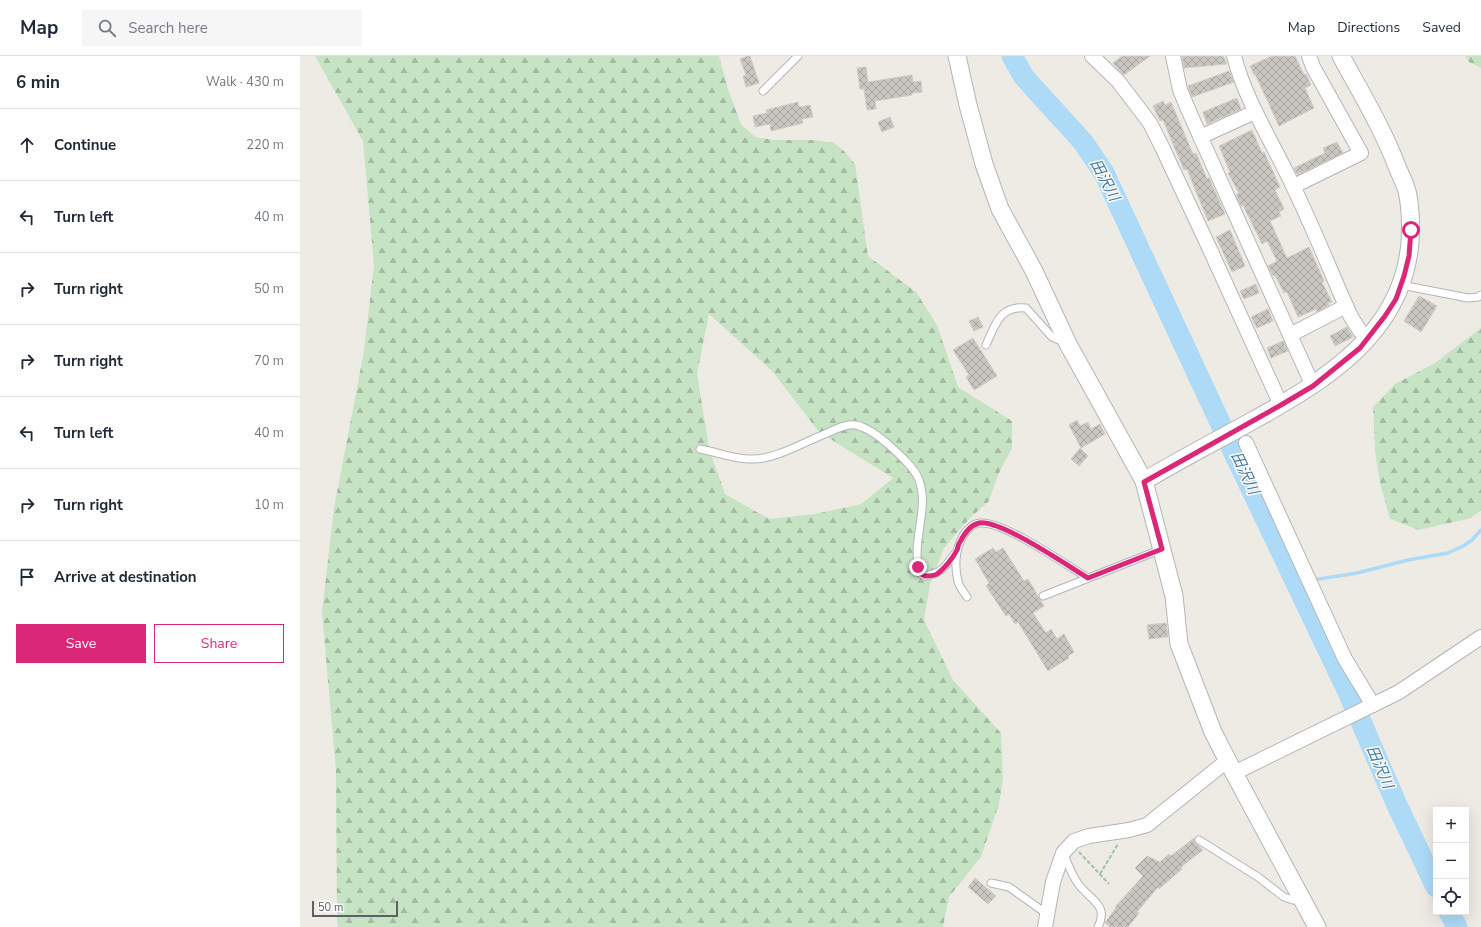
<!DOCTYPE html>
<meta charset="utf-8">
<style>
body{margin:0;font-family:"Nunito Sans","Noto Sans JP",sans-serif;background:#f6f6f7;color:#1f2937}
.controls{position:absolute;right:12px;bottom:12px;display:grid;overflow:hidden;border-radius:0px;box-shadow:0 4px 16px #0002}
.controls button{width:36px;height:36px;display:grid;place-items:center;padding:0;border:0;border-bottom:1px solid #e0e1e3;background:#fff;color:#1f2937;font:20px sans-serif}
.scale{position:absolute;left:12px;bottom:10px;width:86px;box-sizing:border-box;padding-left:4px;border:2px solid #5d6064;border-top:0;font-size:11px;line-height:14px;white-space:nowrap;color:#5d6064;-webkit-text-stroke:3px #fff;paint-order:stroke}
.stop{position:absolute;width:12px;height:12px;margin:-9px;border:3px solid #db2777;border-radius:50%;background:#fff}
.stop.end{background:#db2777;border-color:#fff;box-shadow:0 1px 4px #0008}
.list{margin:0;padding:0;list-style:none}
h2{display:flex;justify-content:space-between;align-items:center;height:52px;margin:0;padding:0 16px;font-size:17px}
h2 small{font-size:13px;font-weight:400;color:#747a83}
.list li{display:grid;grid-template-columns:26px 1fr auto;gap:12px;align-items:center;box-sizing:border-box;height:72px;padding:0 16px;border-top:1px solid #e0e1e3}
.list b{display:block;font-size:15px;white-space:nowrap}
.list em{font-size:13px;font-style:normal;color:#747a83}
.actions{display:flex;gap:8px;padding:12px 16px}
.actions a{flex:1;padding:9px 0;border:1px solid #db2777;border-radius:0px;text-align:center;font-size:14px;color:#db2777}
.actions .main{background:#db2777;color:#fff}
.icon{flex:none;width:22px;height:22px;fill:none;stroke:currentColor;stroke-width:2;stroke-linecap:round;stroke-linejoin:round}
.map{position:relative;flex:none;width:1181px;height:871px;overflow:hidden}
header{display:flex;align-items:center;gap:24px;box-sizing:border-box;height:56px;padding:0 20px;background:#fff;border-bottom:1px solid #e0e1e3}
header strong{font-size:19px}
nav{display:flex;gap:22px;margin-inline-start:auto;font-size:14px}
.search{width:280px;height:36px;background:#f6f6f7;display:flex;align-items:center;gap:10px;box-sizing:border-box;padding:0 14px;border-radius:0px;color:#747a83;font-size:15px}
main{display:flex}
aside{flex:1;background:#fff}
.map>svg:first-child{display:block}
</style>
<header>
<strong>Map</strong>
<div class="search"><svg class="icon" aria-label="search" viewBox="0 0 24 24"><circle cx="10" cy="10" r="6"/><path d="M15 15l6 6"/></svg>Search here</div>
<nav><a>Map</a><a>Directions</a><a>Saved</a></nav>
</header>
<main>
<aside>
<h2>6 min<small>Walk · 430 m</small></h2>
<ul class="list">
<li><svg class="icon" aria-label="ahead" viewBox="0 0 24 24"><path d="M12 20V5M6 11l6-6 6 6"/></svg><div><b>Continue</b></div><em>220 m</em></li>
<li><svg class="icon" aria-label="left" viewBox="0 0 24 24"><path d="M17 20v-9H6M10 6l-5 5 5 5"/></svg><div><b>Turn left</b></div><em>40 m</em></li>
<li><svg class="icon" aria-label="right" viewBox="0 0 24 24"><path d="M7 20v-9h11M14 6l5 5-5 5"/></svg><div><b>Turn right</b></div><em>50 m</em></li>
<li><svg class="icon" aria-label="right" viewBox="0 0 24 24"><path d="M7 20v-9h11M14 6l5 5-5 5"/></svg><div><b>Turn right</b></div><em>70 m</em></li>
<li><svg class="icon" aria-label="left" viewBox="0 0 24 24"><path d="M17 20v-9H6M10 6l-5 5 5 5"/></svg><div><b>Turn left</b></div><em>40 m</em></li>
<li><svg class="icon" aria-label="right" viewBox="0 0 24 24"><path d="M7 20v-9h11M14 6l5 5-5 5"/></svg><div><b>Turn right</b></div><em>10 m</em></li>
<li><svg class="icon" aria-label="arrive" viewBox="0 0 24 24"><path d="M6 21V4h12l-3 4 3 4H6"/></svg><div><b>Arrive at destination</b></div></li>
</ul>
<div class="actions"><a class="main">Save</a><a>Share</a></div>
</aside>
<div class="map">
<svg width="1181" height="871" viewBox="0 0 1181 871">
<defs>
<pattern id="forest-firs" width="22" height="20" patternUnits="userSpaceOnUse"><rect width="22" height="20" fill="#c6e3c4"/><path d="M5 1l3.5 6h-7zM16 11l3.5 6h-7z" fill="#a4bba3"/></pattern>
<pattern id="building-cross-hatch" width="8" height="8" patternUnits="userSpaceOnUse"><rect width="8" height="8" fill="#c9c6c2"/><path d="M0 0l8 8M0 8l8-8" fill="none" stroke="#a6a4a1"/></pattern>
</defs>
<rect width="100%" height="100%" fill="#eeebe5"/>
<g fill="url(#forest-firs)" fill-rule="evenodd">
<path d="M15,0H419L428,33L441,68L455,81L474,84H515L534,87L544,95L555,108L568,200L616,236L637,269L658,331L712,365V392L698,419L689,445L669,463L644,492L630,528L624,564L653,624L701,677L703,722L699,748L681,801L649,841L643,871H38L37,863L36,715L22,556L34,452L64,295L74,209L63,85ZM409,258L473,316L519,376L593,422L561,448L515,458L469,463L425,438L409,392L397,318Z"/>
<path d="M1165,0H1181V12L1169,6Z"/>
<path d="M1181,272V454L1171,462L1119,474L1090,463L1080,427L1075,394L1073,351L1095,328L1135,307Z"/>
</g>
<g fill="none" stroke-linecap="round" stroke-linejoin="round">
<g stroke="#acdaf7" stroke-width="3.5">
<path d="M1013,524L1057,517L1108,504L1148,497L1163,490L1172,484L1181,474"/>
<path d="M997,528L1007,526"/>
</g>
<g stroke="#acdaf7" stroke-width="21">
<path d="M712,0L724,21L783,86L804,117L936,401L1049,638L1097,749L1136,831"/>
<path d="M1149,856L1157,871"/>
</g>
</g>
<g fill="url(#building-cross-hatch)" stroke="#d2cdc4">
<path d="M448,0H450L459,27L446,31L443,20L446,19L440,3Z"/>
<path d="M822,0H850L824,19L813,7Z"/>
<path d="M882,0H923L927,8L884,12Z"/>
<path d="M972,0H995L1004,19L1006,18L1011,29L1005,32L1014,52L979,70L955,18L954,19L950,10Z"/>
<path d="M566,11L568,26L612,19L613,26L621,25L622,36L612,37V39L575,45L576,53L567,54L564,33H560L557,12Z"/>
<path d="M929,15L934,26L892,41L888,30Z"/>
<path d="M937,42L941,53L907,68L903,56Z"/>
<path d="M863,45L865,49L871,46L893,98L896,97L907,123L909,122L925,158L908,165L887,113L884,114L863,64L860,65L853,50Z"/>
<path d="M498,46L499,51L510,49L513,61L502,63L503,67L471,75L470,68L455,71L453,60L467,57L466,54Z"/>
<path d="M590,61L594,71L582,76L578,66Z"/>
<path d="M952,74L962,97L964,96L980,131L975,134L984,153L979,156L981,160L970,165L987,202L1009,191L1024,225L1022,226L1032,246L1028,247L1029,249L1017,256L1016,253L998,261L987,236L984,237L975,219L973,220L968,210L977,205L967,185L962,188L943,149L941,150L936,139L939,137L928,117L930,116L919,90Z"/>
<path d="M1037,86L1043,97L999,118H997L994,112L1025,97L1023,92Z"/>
<path d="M930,174L945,210L932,216L916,181Z"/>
<path d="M956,228L959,237L944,243L940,235Z"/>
<path d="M1119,240L1137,250L1121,276L1104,265Z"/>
<path d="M968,253L973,265L957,272L951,261Z"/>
<path d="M678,261L683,271L674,275L669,265Z"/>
<path d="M1047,271L1053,281L1035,290L1030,280Z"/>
<path d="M673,282L697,320L674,334L666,321L669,319L653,294Z"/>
<path d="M983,285L988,295L971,302L967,292Z"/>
<path d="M777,364L780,370L788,366L791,373L800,368L805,378L781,392L769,369Z"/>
<path d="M780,392L788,400L779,410L771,403Z"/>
<path d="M693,492L696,496L703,492L724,525L728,523L744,550L733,557L746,577L751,573L757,583L764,578L774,596L768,600L769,602L748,615L718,566L715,568L709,558L706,560L686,530L689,527L675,503Z"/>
<path d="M866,567L868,581L849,583L847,569Z"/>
<path d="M894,782L895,787L903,794L881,811L882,813L859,833L858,831L837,856L839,857L828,871H811L805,867L816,852L815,851L843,820L835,812L847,800L860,806L869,798L871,800Z"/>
<path d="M675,822L696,840L688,848L668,831Z"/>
</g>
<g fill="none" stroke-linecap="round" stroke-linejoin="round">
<g stroke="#b2b5b9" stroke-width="9">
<g id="service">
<path d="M463,35L498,0"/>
<path d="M1101,229L1168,242L1178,241L1181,239"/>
<path d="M686,289C695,269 700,249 726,252L752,281L764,286"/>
<path d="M400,393C418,396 435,404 453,403C476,403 504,386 525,378C534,374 546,367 556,369C569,372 580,381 590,390C599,398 615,412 619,424C630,454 610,486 620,517L625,520C643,517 646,509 657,495"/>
<path d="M743,540L862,493"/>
<path d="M667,541C664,536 659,531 658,525C655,514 655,499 659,489C662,479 671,466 682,467C706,467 765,508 788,522"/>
<path d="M899,784L958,821L984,841L993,844H1001"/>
<path d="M763,797C768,807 771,817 777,826C787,843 810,847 798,871"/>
<path d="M691,827L709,831L747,858"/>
</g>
</g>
<g stroke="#b2b5b9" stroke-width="16">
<g id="minor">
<path d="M792,0L818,25L850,67L862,91L907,187L981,349"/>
<path d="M873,0L880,34L891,60L1013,330"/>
<path d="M934,0C946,46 973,87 993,130C1014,173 1031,217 1051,261L1060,275L1068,283"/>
<path d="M900,81L955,56"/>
<path d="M994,130L1061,97L1013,11L1009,0"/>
<path d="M990,279L1046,250"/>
<path d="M946,387L1045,603L1073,649"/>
<path d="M934,717L1099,636L1181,581"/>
<path d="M745,871L753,826L763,797L774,785L789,780L829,774L847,769L928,704"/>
</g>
</g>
<g stroke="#b2b5b9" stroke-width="19">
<g id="tertiary">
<path d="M657,0L668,49L684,108L700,153L734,215L768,288L844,425L874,540L879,588L913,676L934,717L1017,871"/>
<path d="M844,425C879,404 916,385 952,365C1024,325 1103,278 1110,186C1111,169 1111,152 1107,135C1105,128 1101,120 1098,113C1083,73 1061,37 1041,0"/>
</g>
</g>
<g stroke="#9ec3a7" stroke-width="2" stroke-dasharray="4 2" stroke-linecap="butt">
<path d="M779,796L809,828"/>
<path d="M800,818L818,788"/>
</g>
<use href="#service" stroke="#fff" stroke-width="7"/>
<use href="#minor" stroke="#fff" stroke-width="14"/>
<use href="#tertiary" stroke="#fff" stroke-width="17"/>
</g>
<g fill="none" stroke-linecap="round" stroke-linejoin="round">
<path stroke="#db2777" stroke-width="5" d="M618,511L620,517L625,520C628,520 634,520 637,518C644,513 653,502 657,494C658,492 658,488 660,486C664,478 670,469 679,467C700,463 768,510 788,522L862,493L844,426L981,349L1013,330L1060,292L1085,260L1096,243L1104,220L1109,200L1111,174"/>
</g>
<g text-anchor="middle" stroke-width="3" stroke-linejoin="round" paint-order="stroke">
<g font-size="15" font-style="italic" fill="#47779f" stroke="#fff">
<text transform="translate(805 124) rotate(62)" y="5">田沢川</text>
<text transform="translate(945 417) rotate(65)" y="5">田沢川</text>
<text transform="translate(1080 711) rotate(67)" y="5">田沢川</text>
</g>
</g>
</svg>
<div class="controls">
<button>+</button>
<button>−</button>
<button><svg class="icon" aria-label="locate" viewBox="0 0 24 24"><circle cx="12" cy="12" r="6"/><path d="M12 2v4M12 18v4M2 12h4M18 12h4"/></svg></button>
</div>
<div class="scale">50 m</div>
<div class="stop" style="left:1111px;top:174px"></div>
<div class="stop end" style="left:618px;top:511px"></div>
</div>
</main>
